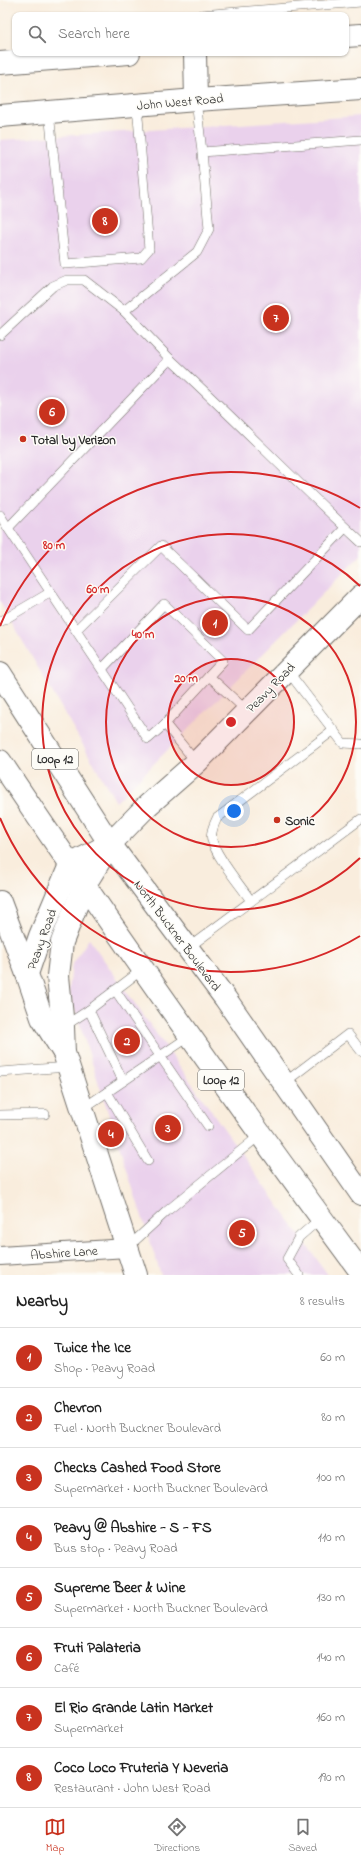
<!DOCTYPE html>
<meta charset="utf-8">
<style>
body{margin:0;font-family:"Indie Flower",sans-serif;background:#f6f6f6;color:#222}
.you{position:absolute;left:234px;top:811px;width:14px;height:14px;margin:-10px;border:3px solid #fff;border-radius:50%;background:#1a73e8;box-shadow:0 0 0 6px #1a73e833}
.badge{display:grid;place-items:center;width:26px;height:26px;border-radius:50%;background:#c8321e;color:#fff;font-size:13px;font-weight:700}
.pin{position:absolute;translate:-50% -50%;border:2px solid #fff;box-shadow:0 1px 4px #0006}
.list{margin:0;padding:0;list-style:none}
h2{display:flex;justify-content:space-between;align-items:center;height:52px;margin:0;padding:0 16px;font-size:17px}
h2 small{font-size:13px;font-weight:400;color:#767676}
.list li{display:grid;grid-template-columns:26px 1fr auto;gap:12px;align-items:center;box-sizing:border-box;height:60px;padding:0 16px;border-top:1px solid #e0e0e0}
.list b{display:block;font-size:15px;white-space:nowrap}
.list p{margin:0;font-size:13px;white-space:nowrap;color:#767676}
.list em{font-size:13px;font-style:normal;color:#767676}
.icon{flex:none;width:22px;height:22px;fill:none;stroke:currentColor;stroke-width:2;stroke-linecap:round;stroke-linejoin:round}
.map{position:relative;flex:none;width:361px;height:1275px;overflow:hidden}
.search{position:absolute;background:#fff;box-shadow:0 1px 3px #0004;left:12px;right:12px;top:12px;height:44px;display:flex;align-items:center;gap:10px;box-sizing:border-box;padding:0 14px;border-radius:8px;color:#767676;font-size:15px}
.sheet{height:532px;background:#fff}
nav{display:flex;justify-content:space-around;align-items:center;box-sizing:border-box;height:56px;border-top:1px solid #e0e0e0;background:#fff;font-size:11px;color:#767676}
nav a{display:grid;justify-items:center;gap:2px}
nav .on{color:#c8321e}
.map>svg:first-child{display:block}
</style>
<div class="map">
<svg width="361" height="1275" viewBox="0 0 361 1275">
<rect width="100%" height="100%" fill="#fdfcf7"/>
<filter id="ink" filterUnits="userSpaceOnUse"><feTurbulence type="fractalNoise" baseFrequency=".025" numOctaves="2"/><feDisplacementMap in="SourceGraphic" scale="8" xChannelSelector="R" yChannelSelector="G"/><feConvolveMatrix kernelMatrix="1 2 1 2 8 2 1 2 1" color-interpolation-filters="sRGB"/></filter>
<filter id="wash" filterUnits="userSpaceOnUse"><feTurbulence type="fractalNoise" baseFrequency=".012" numOctaves="4" result="noise"/><feDisplacementMap in="SourceGraphic" scale="16" xChannelSelector="R" yChannelSelector="G"/><feGaussianBlur stdDeviation="0.9" result="paint"/><feColorMatrix in="noise" values="0 0 0 0 0 0 0 0 0 0 0 0 0 0 0 0 0 1.4 0 .05"/><feComposite in="paint" operator="in"/></filter>
<g filter="url(#wash)">
<rect width="100%" height="100%" fill="#f9eddd"/>
<g fill="#ead1ec">
<path d="M361,116V555L116,802L0,602V140Z"/>
<path d="M89,939L328,1275H161L69,992L72,964Z"/>
</g>
</g>
<g filter="url(#ink)">
<g fill="none" stroke-linecap="round" stroke-linejoin="round">
<g stroke="#736f69" stroke-width="10">
<g id="lane">
<path d="M201,15L361,2"/>
<path d="M196,100L202,152"/>
<path d="M49,112L65,264L141,258L149,249L137,105"/>
<path d="M0,335L53,286L67,280H84L124,311"/>
<path d="M170,359C235,419 296,482 361,542"/>
<path d="M0,515L8,528"/>
<path d="M0,622L51,592"/>
<path d="M76,630L161,546L248,630L345,528"/>
<path d="M102,669L164,604L223,661L209,676L247,711"/>
<path d="M287,670L343,743L361,744"/>
<path d="M165,724L209,676"/>
<path d="M196,762L165,724L148,739L8,528L170,359L124,311L197,252L209,229L202,152L361,140"/>
<path d="M251,901C241,886 216,857 212,840C210,832 214,825 217,818L334,730"/>
<path d="M188,948L361,819"/>
<path d="M115,990L208,1126"/>
<path d="M63,1027L89,1010"/>
<path d="M0,1072L68,1067"/>
<path d="M123,1081L89,1010L143,969"/>
<path d="M284,1083L348,1034L361,1051"/>
<path d="M107,1092L148,1161"/>
<path d="M82,1109L190,1036"/>
<path d="M0,1115L45,1114"/>
<path d="M127,1248L167,1211L260,1135"/>
<path d="M299,1275L287,1259L299,1237L321,1218"/>
</g>
</g>
<g stroke="#736f69" stroke-width="20">
<path id="street" d="M0,1256L127,1248"/>
</g>
<g stroke="#736f69" stroke-width="24">
<g id="secondary">
<path d="M346,36L361,35"/>
<path d="M195,53L196,100"/>
<path d="M0,63L129,53"/>
<path d="M0,116L196,100L361,89"/>
<path d="M110,844L70,865L40,936L27,974L42,1018L64,1053L136,1275"/>
<path d="M64,1053L63,1027L58,976L62,942L84,886L110,844L147,806L197,762L361,596"/>
</g>
</g>
<g stroke="#736f69" stroke-width="24">
<g id="primary">
<path d="M0,673L110,844L225,998L361,1194"/>
<path d="M0,761C116,934 237,1104 361,1272"/>
<path d="M0,902L27,974"/>
</g>
</g>
<use href="#lane" stroke="#fff" stroke-width="9"/>
<use href="#street" stroke="#fff" stroke-width="18"/>
<use href="#secondary" stroke="#fff" stroke-width="22"/>
<use href="#primary" stroke="#fff" stroke-width="22"/>
</g>
</g>
<circle cx="231" cy="722" r="63" fill="#d62828" fill-opacity=".12"/>
<g fill="none" stroke="#d62828" stroke-width="2">
<circle cx="231" cy="722" r="63"/>
<circle cx="231" cy="722" r="125"/>
<path d="M360 858A188 188 0 1 1 360 586"/>
<path d="M360 936A250 250 0 0 1 0 818M0 626A250 250 0 0 1 360 508"/>
</g>
<g fill="#c8321e" stroke="#fdfcf7" stroke-width="1.5">
<circle cx="23" cy="439" r="4"/>
<circle cx="277" cy="820" r="4"/>
</g>
<g text-anchor="middle" stroke-width="3" stroke-linejoin="round" paint-order="stroke">
<g fill="#fdfcf7" stroke="#6a6a68" stroke-width="1">
<rect x="32" y="749" width="46" height="20" rx="3"/>
<rect x="198" y="1070" width="46" height="20" rx="3"/>
</g>
<g font-size="12" font-weight="bold" fill="#2b2b2b">
<text x="55" y="763">Loop 12</text>
<text x="221" y="1084">Loop 12</text>
</g>
<g font-size="13" fill="#2b2b2b" stroke="#fdfcf7">
<text transform="translate(180 101) rotate(-5)" y="5">John West Road</text>
<text transform="translate(270 687) rotate(-46)" y="5">Peavy Road</text>
<text transform="translate(178 935) rotate(53)" y="5">North Buckner Boulevard</text>
<text transform="translate(41 939) rotate(-70)" y="5">Peavy Road</text>
<text transform="translate(64 1252) rotate(-4)" y="5">Abshire Lane</text>
</g>
<g font-size="13" font-weight="bold" fill="#2b2b2b" stroke="#fdfcf7" text-anchor="start">
<text x="31" y="444">Total by Verizon</text>
<text x="285" y="825">Sonic</text>
</g>
</g>
<circle cx="231" cy="722" r="6" fill="#d62828" stroke="#fdfcf7" stroke-width="2"/>
<g font-size="12" text-anchor="middle" font-weight="bold" fill="#d62828" stroke="#fdfcf7" stroke-width="3" stroke-linejoin="round" paint-order="stroke">
<text x="54" y="549">80 m</text>
<text x="98" y="593">60 m</text>
<text x="143" y="638">40 m</text>
<text x="186" y="682">20 m</text>
</g>
</svg>
<div class="you"></div>
<div class="pin badge" style="left:215px;top:623px">1</div>
<div class="pin badge" style="left:127px;top:1041px">2</div>
<div class="pin badge" style="left:168px;top:1128px">3</div>
<div class="pin badge" style="left:111px;top:1134px">4</div>
<div class="pin badge" style="left:242px;top:1233px">5</div>
<div class="pin badge" style="left:52px;top:412px">6</div>
<div class="pin badge" style="left:276px;top:318px">7</div>
<div class="pin badge" style="left:105px;top:221px">8</div>
<div class="search"><svg class="icon" aria-label="search" viewBox="0 0 24 24"><circle cx="10" cy="10" r="6"/><path d="M15 15l6 6"/></svg>Search here</div>
</div>
<section class="sheet">
<h2>Nearby<small>8 results</small></h2>
<ul class="list">
<li><span class="badge">1</span><div><b>Twice the Ice</b><p>Shop · Peavy Road</p></div><em>60 m</em></li>
<li><span class="badge">2</span><div><b>Chevron</b><p>Fuel · North Buckner Boulevard</p></div><em>80 m</em></li>
<li><span class="badge">3</span><div><b>Checks Cashed Food Store</b><p>Supermarket · North Buckner Boulevard</p></div><em>100 m</em></li>
<li><span class="badge">4</span><div><b>Peavy @ Abshire - S - FS</b><p>Bus stop · Peavy Road</p></div><em>110 m</em></li>
<li><span class="badge">5</span><div><b>Supreme Beer &amp; Wine</b><p>Supermarket · North Buckner Boulevard</p></div><em>130 m</em></li>
<li><span class="badge">6</span><div><b>Fruti Palateria</b><p>Café</p></div><em>140 m</em></li>
<li><span class="badge">7</span><div><b>El Rio Grande Latin Market</b><p>Supermarket</p></div><em>160 m</em></li>
<li><span class="badge">8</span><div><b>Coco Loco Fruteria Y Neveria</b><p>Restaurant · John West Road</p></div><em>190 m</em></li>
</ul>
</section>
<nav>
<a class="on"><svg class="icon" aria-label="map" viewBox="0 0 24 24"><path d="M3 6l6-2 6 2 6-2v14l-6 2-6-2-6 2zM9 4v14M15 6v14"/></svg>Map</a>
<a><svg class="icon" aria-label="directions" viewBox="0 0 24 24"><path d="M12 3l9 9-9 9-9-9zM9 14v-3h6M13 9l2 2-2 2"/></svg>Directions</a>
<a><svg class="icon" aria-label="saved" viewBox="0 0 24 24"><path d="M7 4h10v16l-5-4-5 4z"/></svg>Saved</a>
</nav>
